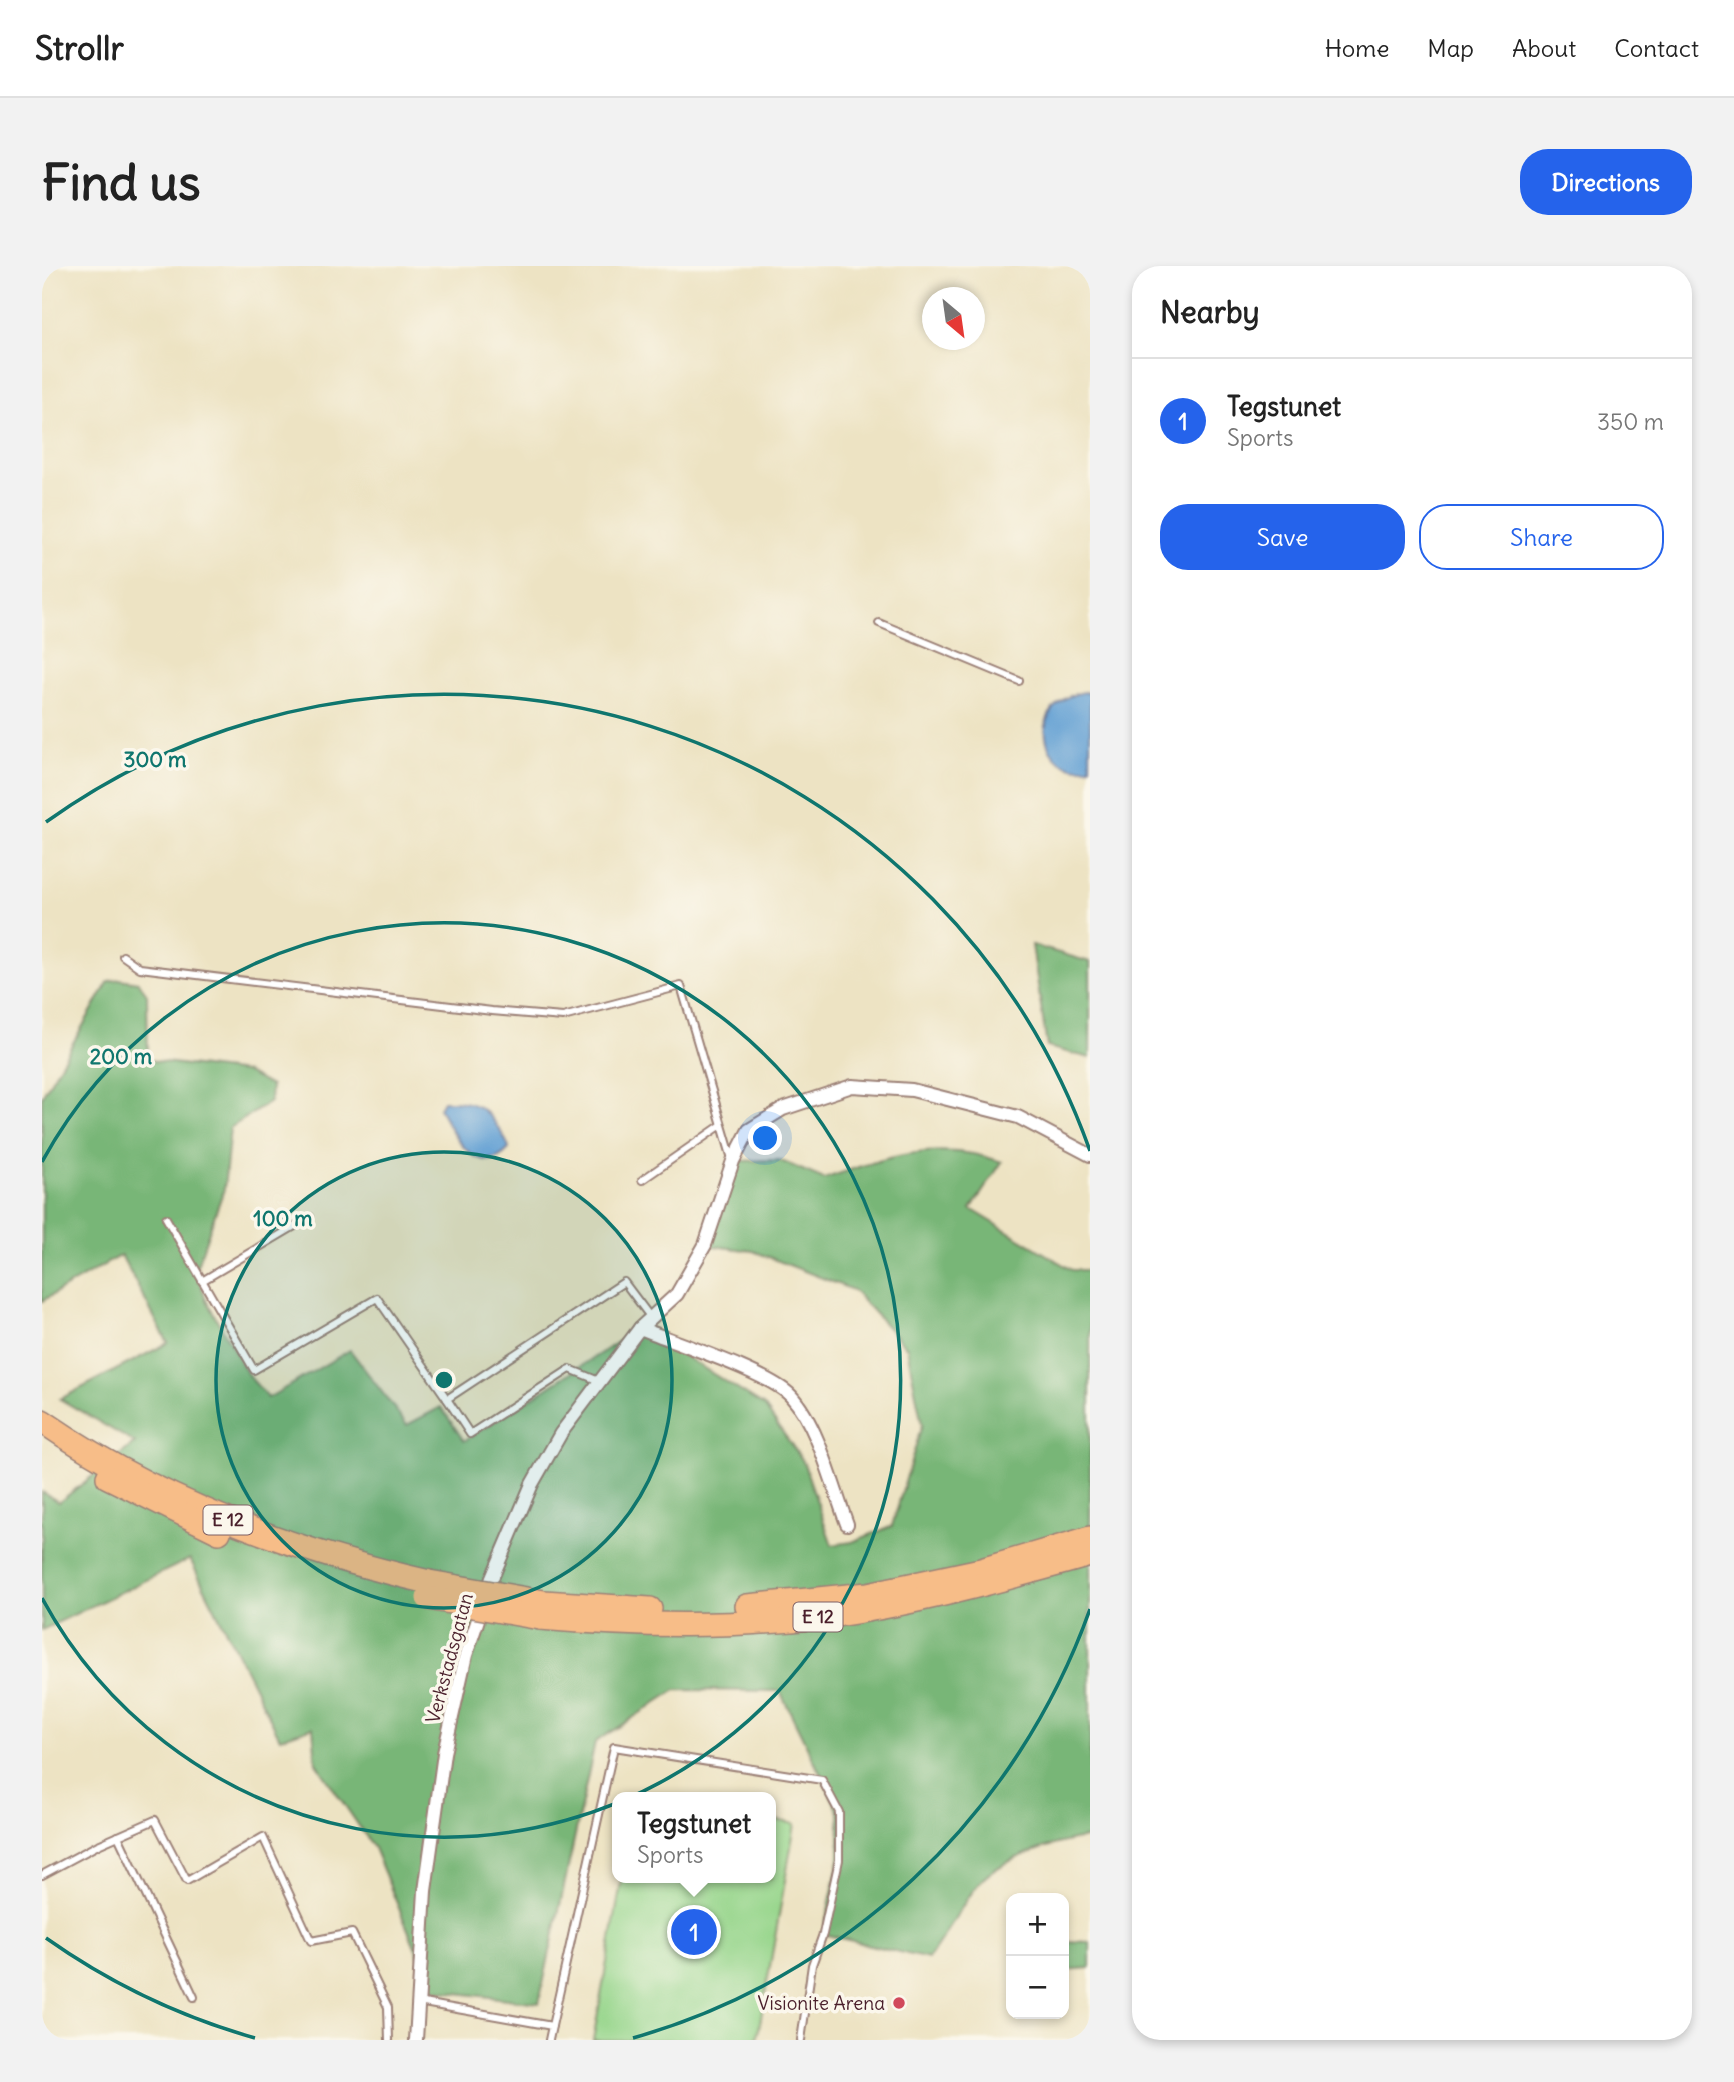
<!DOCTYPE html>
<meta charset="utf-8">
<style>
body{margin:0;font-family:Delius,sans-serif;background:#f2f2f2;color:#222}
.controls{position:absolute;right:21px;bottom:21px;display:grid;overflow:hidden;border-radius:14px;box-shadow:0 4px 10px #0003}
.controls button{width:63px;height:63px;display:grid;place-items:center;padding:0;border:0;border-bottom:2px solid #e0e0e0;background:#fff;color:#222;font:35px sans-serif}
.compass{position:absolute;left:880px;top:21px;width:63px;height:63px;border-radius:50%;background:#fff;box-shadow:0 4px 10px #0003;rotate:151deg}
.you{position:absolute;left:724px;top:873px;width:24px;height:24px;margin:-18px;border:5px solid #fff;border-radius:50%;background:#1a73e8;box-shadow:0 0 0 10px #1a73e833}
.badge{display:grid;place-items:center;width:46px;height:46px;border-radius:50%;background:#2563eb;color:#fff;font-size:23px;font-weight:700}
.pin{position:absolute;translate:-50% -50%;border:4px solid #fff;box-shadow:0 2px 7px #0006}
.popup{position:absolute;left:570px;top:1526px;width:164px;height:91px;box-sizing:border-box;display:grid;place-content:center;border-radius:14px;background:#fff;filter:drop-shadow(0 2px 5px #0005);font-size:23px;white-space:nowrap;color:#767676}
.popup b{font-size:26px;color:#222}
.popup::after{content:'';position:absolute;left:50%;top:100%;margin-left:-14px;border:14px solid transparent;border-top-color:#fff}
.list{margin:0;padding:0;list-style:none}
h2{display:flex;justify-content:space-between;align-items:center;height:91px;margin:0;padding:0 28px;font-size:30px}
h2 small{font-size:23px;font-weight:400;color:#767676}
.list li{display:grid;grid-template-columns:46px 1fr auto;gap:21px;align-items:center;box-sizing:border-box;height:126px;padding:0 28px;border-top:2px solid #e0e0e0}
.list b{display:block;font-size:26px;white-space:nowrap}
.list p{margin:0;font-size:23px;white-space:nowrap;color:#767676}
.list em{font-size:23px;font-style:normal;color:#767676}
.actions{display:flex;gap:14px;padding:21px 28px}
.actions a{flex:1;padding:16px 0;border:2px solid #2563eb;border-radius:28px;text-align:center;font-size:24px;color:#2563eb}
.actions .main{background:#2563eb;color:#fff}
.map{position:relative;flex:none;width:1048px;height:1774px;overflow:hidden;border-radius:28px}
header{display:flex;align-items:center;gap:42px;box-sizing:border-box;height:98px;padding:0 35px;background:#fff;border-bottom:2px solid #e0e0e0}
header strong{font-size:33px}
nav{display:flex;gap:38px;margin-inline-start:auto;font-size:24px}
.intro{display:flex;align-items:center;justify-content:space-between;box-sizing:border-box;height:168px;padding:0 42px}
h1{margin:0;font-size:49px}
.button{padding:18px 32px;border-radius:28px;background:#2563eb;color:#fff;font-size:24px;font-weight:700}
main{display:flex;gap:42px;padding:0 42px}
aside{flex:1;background:#fff;border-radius:28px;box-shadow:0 4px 10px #0003}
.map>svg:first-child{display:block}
</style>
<header>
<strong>Strollr</strong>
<nav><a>Home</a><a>Map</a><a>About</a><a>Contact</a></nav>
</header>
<div class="intro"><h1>Find us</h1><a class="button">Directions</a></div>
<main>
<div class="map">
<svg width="1048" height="1774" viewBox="0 0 1048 1774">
<rect width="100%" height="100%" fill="#fbf7ec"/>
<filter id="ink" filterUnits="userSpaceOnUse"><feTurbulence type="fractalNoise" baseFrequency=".0143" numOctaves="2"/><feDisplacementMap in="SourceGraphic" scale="14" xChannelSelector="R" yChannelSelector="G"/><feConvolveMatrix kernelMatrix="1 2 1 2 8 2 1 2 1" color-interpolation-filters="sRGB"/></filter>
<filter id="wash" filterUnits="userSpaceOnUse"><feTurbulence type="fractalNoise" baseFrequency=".00686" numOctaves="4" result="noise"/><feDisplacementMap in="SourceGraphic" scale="28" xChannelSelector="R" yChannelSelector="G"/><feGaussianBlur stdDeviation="1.57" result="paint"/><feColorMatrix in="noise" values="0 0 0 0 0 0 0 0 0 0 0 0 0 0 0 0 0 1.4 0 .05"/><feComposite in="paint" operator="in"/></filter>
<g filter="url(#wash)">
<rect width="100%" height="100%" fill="#ede3c3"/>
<path fill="#96d58b" stroke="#707a5b" stroke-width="2" d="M729,1553L753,1558L715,1774H551L580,1612H729Z"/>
<g fill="#78b677" stroke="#616a51" stroke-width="2">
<path d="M990,679L1048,696V792L1005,781Z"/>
<path d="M78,713L96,716L105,728L106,794L203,806L229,820L228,836L188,862L182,923L154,1002L164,1034L206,1109L226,1132L308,1084L365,1159L399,1141L422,1175L598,1062L722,1140L761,1195L790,1279L810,1276L850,1260L880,1159L865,1082L811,1024L711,985L663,979L691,895L737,894L782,913C841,892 897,872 960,896L929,943L1030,1004H1048V1571C1016,1576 961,1591 938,1616C920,1637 905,1669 886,1693L781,1668L797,1594V1546L738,1425L634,1424L553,1476L497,1737L391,1724L332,1582L274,1497L271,1461L238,1472L148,1293L0,1364V1226L17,1236L93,1177L18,1133L126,1077L79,989L0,1035V830L67,715Z"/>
<path d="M1022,1675L1048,1676V1702L1022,1704Z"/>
</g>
<g fill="#619fd3" stroke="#565f7f" stroke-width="2">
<path d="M1043,426L1048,428V501C998,511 982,435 1043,426Z"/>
<path d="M401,835C428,834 443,839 457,863C461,870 466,876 467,883C435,917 409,865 397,842Z"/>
</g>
</g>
<g filter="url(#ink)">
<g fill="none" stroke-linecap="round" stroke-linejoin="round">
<g stroke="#9c8177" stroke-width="10">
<g id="lane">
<path d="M837,357L977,415"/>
<path d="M81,690L98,702L450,745L521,751L639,720L690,893"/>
<path d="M600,914L678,860"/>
<path d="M124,952L212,1104L335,1032L405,1133"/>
<path d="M160,1015L268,951"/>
<path d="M557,1115L528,1103L428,1168L405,1133L582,1016L609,1052"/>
<path d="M76,1570L152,1731"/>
<path d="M0,1609L56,1579L113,1554L145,1615L221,1571L269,1675L310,1667L346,1741L347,1774"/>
<path d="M376,1736L510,1760L507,1774"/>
<path d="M510,1760L572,1481L780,1514L797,1546V1594L781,1668L770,1699L759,1774"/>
</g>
</g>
<g stroke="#9c8177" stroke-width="16">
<g id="street">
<path d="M598,1062C632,1076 728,1107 749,1130C776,1159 791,1221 805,1258"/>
<path d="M374,1774L383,1625L402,1487L424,1389L450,1312L490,1218L519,1167L598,1062L635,1028L663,979L691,895L707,864L741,843L810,820L870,824L976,851L1048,889"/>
</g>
</g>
<g stroke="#9c8177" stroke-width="26">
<g id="highway">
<path d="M0,1155C116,1235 251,1285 387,1316"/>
<path d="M66,1211L177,1266"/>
<path d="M502,1336L608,1343"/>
<path d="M705,1340L826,1328L939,1304L1048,1272"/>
<path d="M498,1352C591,1360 686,1362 779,1351C871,1339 959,1314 1048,1289"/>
</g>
</g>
<use href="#lane" stroke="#fff" stroke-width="6"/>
<use href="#street" stroke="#fff" stroke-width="12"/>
<use href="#highway" stroke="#f7bd88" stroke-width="23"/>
<g stroke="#9c8177" stroke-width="26" stroke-linecap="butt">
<g id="highway-bridge">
<path d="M387,1316L502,1336"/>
<path d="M386,1332L498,1352"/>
</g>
</g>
<use href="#highway-bridge" stroke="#f7bd88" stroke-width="23"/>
</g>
</g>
<circle cx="402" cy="1114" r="228" fill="#0f766e" fill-opacity=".12"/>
<g fill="none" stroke="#0f766e" stroke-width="3.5">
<circle cx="402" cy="1114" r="228"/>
<path d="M0 896A457 457 0 1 1 0 1332"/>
<path d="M1048 1343A685 685 0 0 1 591 1772M213 1772A685 685 0 0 1 4 1672M4 556A685 685 0 0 1 1048 885"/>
</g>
<circle fill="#d1495b" stroke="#fbf7ec" stroke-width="2.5" cx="857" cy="1737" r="7"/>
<g text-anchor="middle" stroke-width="7" stroke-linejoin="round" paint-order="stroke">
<g fill="#fbf7ec" stroke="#7f6065" stroke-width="2">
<rect x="161.5" y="1239.5" width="49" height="29" rx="5"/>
<rect x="751.5" y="1336.5" width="49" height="29" rx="5"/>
</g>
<g font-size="18" font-weight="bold" fill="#4a1f2b">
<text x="186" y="1260">E 12</text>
<text x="776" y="1357">E 12</text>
</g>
<g font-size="19" fill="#4a1f2b" stroke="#fbf7ec">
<text transform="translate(407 1392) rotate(-75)" y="7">Verkstadsgatan</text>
</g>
<g font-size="19" fill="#4a1f2b" stroke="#fbf7ec" text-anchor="end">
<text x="843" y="1744">Visionite Arena</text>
</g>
</g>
<circle cx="402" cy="1114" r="10" fill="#0f766e" stroke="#fbf7ec" stroke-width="3.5"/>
<g font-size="21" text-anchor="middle" font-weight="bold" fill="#0f766e" stroke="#fbf7ec" stroke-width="7" stroke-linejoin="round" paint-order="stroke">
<text x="113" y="501">300 m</text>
<text x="79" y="798">200 m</text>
<text x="241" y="960">100 m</text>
</g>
</svg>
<div class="controls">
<button>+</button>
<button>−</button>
</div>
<svg class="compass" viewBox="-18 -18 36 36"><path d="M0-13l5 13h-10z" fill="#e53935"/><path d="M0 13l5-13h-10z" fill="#767676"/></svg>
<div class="you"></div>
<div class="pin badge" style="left:652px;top:1666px">1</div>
<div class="popup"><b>Tegstunet</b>Sports</div>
</div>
<aside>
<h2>Nearby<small></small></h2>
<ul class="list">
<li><span class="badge">1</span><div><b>Tegstunet</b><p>Sports</p></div><em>350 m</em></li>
</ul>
<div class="actions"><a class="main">Save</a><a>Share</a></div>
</aside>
</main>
